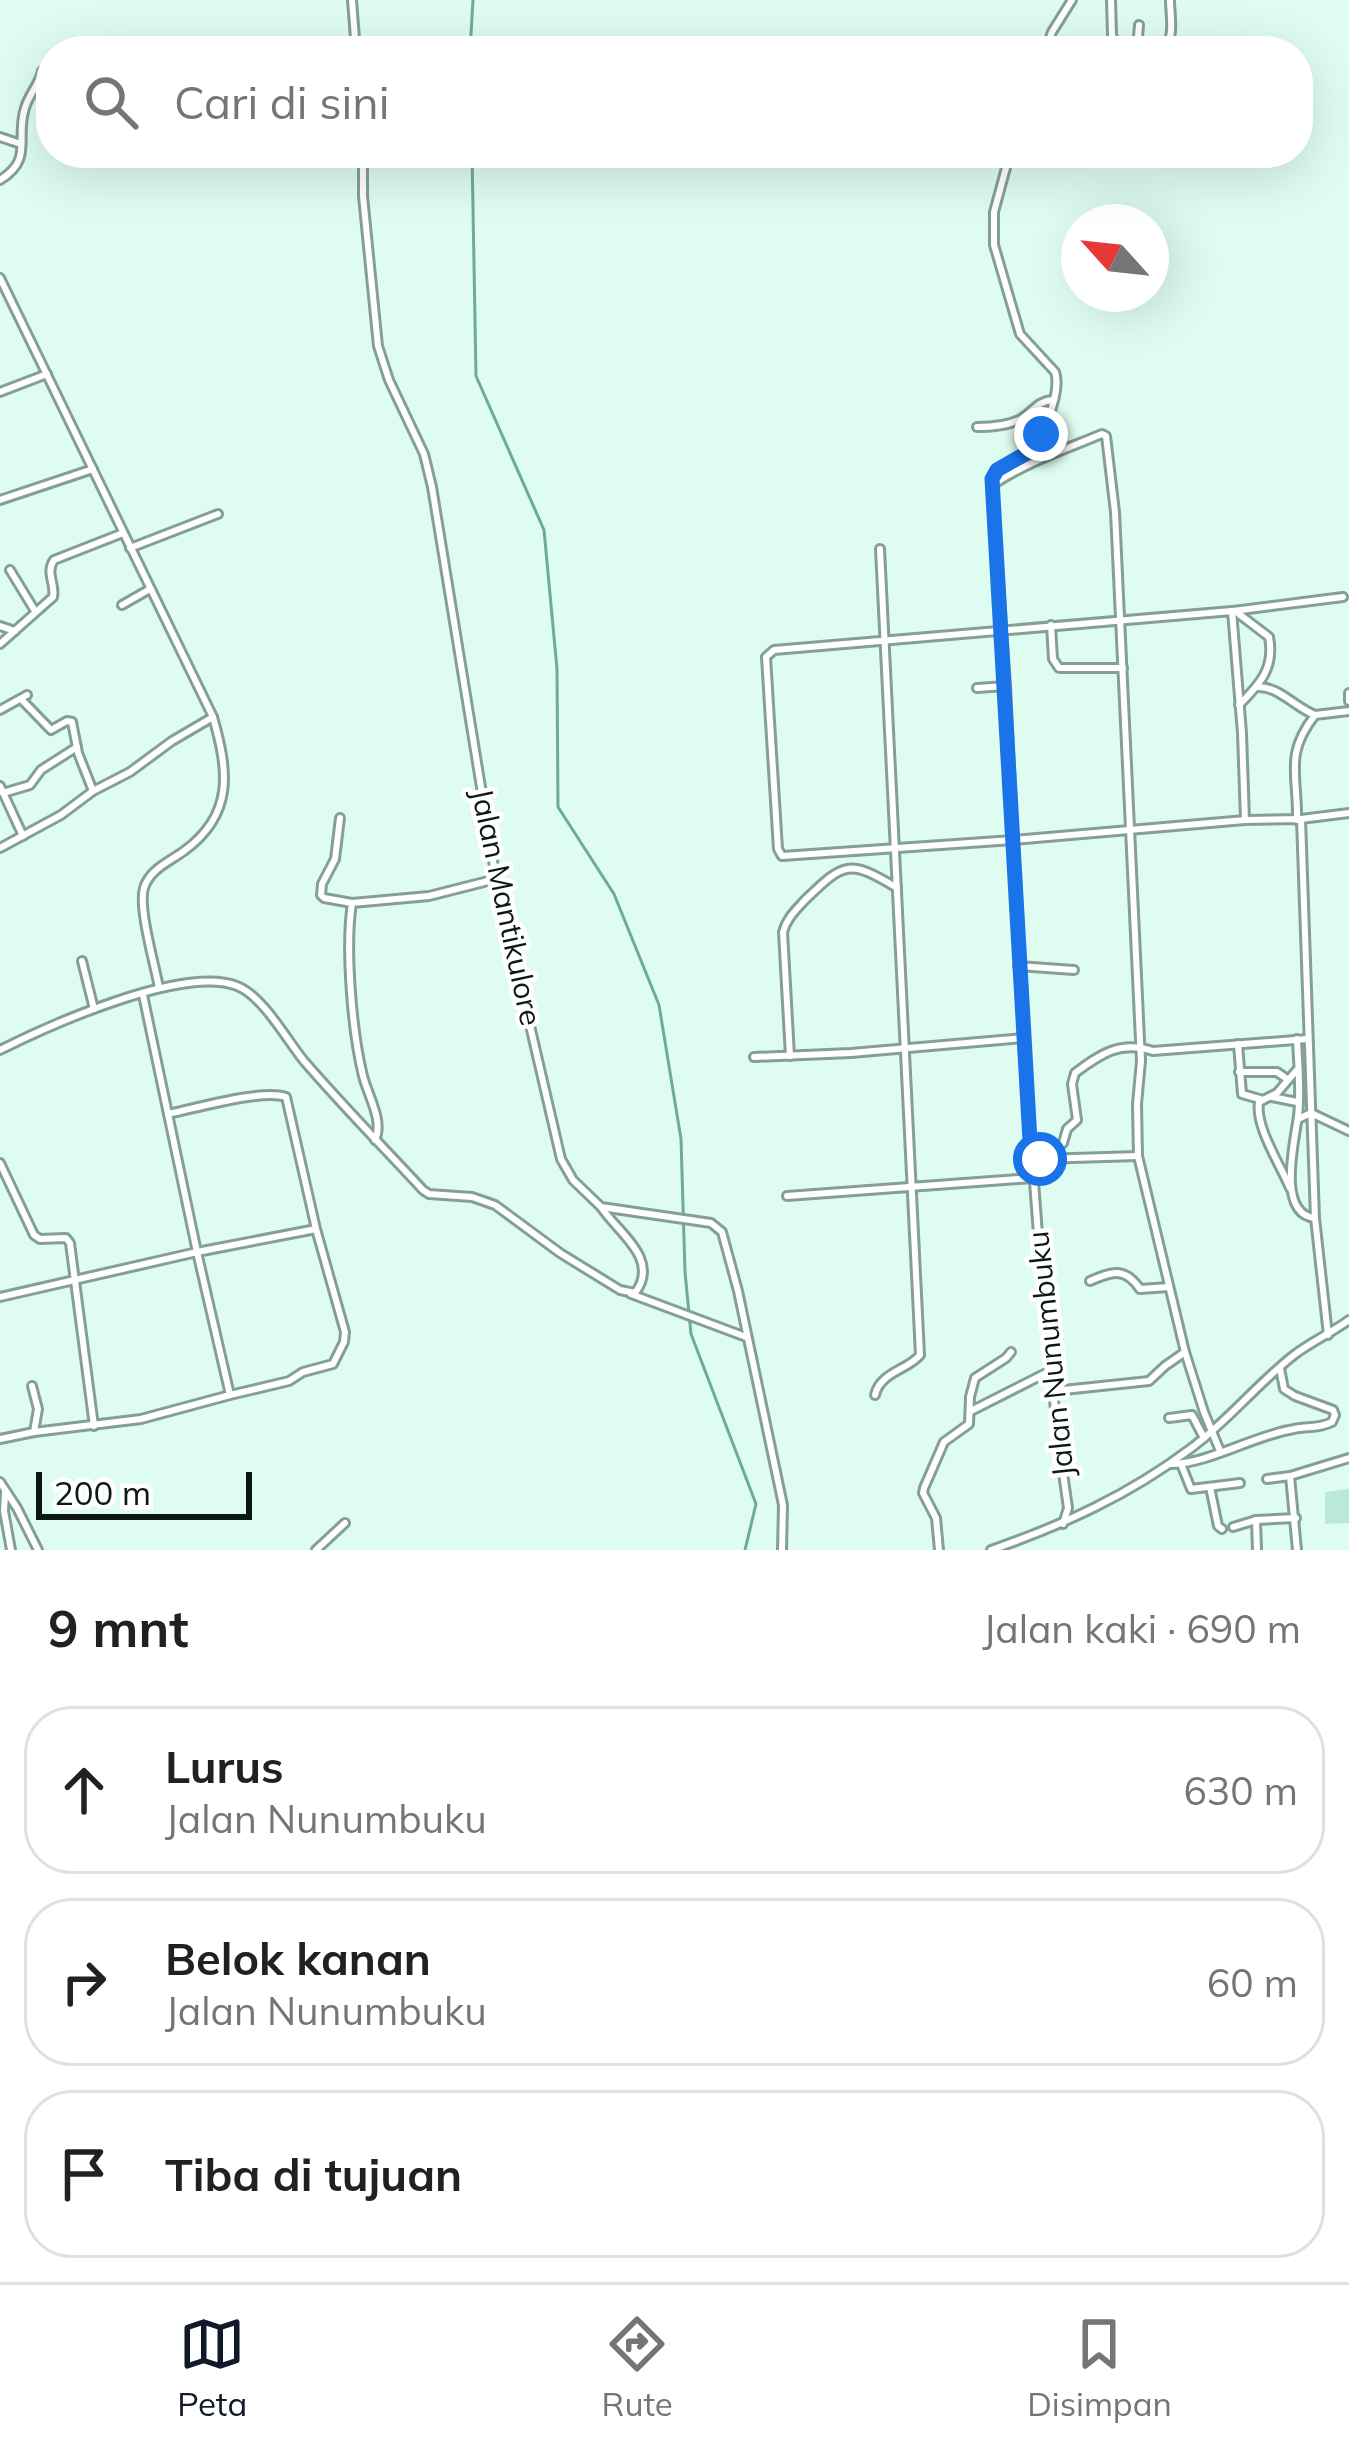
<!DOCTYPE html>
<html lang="id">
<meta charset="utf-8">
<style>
body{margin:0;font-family:Mulish,sans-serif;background:#f6f6f6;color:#202124}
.compass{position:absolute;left:1061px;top:204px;width:108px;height:108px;border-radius:50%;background:#fff;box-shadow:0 12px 48px #0002;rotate:297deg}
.scale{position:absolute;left:36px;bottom:30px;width:216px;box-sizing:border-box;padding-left:12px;border:6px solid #0d1713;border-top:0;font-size:33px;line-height:42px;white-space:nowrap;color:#0d1713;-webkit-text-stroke:9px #fff;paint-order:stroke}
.stop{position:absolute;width:36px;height:36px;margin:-27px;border:9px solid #1a73e8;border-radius:50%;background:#fff}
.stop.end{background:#1a73e8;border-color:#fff;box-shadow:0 3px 12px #0008}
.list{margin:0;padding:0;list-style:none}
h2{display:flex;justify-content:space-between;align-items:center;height:156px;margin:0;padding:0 48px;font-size:51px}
h2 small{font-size:39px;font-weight:400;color:#757577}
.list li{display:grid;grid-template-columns:78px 1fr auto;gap:36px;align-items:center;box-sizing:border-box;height:168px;margin:0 24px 24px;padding:0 24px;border:3px solid #e0e0e0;border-radius:48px}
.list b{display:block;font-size:45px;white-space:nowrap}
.list p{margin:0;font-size:39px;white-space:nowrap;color:#757577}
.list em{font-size:39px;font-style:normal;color:#757577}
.icon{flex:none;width:66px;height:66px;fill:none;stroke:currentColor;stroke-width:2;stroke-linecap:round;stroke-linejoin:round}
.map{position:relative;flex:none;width:1349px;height:1550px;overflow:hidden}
.search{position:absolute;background:#fff;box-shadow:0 12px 48px #0002;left:36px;right:36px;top:36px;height:132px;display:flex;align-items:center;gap:30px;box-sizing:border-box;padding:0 42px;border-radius:48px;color:#757577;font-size:45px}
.sheet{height:732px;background:#fff}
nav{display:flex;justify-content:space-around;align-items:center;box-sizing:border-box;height:168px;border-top:3px solid #e0e0e0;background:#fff;font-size:33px;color:#757577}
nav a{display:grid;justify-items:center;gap:6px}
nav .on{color:#111827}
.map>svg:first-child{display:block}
</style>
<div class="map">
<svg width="1349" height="1550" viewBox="0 0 1349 1550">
<rect width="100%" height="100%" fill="#defcf0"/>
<path fill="#bbe9d7" d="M1349,1489V1523L1325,1524V1492Z"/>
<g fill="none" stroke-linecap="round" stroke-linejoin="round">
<g stroke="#6cac95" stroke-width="3">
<path d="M470,51L473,0"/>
<path d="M472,153L476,376L544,530L557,669L558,807L614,894L659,1005L681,1139L685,1272L691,1334L756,1504L745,1550"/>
</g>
<g stroke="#84a095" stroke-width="12">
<g id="street">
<path d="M352,0L356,51"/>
<path d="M1111,0L1112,35L1115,42L1137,49L1139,25"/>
<path d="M1137,49L1149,51"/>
<path d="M1045,51L1052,32L1072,0"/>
<path d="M1162,51C1176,38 1170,17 1170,0"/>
<path d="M0,137L21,144"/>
<path d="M363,153V196L378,346L389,380L424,454L432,487L496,879L561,1159L573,1180L601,1207L711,1223L722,1232L738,1291L783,1505L782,1550"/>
<path d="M1010,153L994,212V245L1020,334L1055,372C1062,392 1042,443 1024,455C1011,464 1000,465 992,479L1006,686L1023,1038L1038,1234L1057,1431L1068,1508L1063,1524"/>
<path d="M0,180C34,159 15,139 25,108C29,94 39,85 42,71"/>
<path d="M0,278L213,717C228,770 235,814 184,851C169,862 150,869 144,888C138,908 155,965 159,988"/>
<path d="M0,392L47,374"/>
<path d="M977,427C991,427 1006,426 1019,420C1033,413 1036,401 1053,400"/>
<path d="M994,484C1027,462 1066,449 1102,434L1106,436L1115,512L1141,1061L1137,1104L1138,1156L1185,1352L1204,1412L1220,1451"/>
<path d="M0,500L93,469"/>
<path d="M130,548L218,514"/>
<path d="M10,570L35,611"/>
<path d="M122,605L150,589"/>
<path d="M1233,611L1343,597"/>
<path d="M1235,611L1269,637C1275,668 1260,684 1239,705"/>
<path d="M1051,625L1053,659L1059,668H1123"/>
<path d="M0,626L15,631"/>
<path d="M0,644L53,597C56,584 45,573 54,560L123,533"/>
<path d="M1257,687C1279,686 1294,707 1315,715"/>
<path d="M977,688L1006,686"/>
<path d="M1349,693V701"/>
<path d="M21,699L51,730L67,721L72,722L78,753L93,791"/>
<path d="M0,710L27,695"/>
<path d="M0,786L23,836"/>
<path d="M3,793L30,785L41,770L77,747"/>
<path d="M340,818L335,859L322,884L321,895L324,898L352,903"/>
<path d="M1301,819L1349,813"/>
<path d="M1245,820L1242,733L1232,611L774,650L766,657L778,849L782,856L1013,840L1245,820L1301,819L1315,1218L1328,1335"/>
<path d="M1297,820C1298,774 1284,755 1315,715L1349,711"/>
<path d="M0,848L61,815L93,791L130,772L172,741L213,717"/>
<path d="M82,961L94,1009"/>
<path d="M1018,966L1074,970"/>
<path d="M1297,1039C1298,1064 1301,1091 1298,1116C1295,1140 1276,1214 1315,1218"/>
<path d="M1238,1044L1242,1094L1263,1100"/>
<path d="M0,1050C50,1025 183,965 237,986C263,996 286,1039 304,1061C342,1105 383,1147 423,1190L429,1194L472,1197L495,1205L560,1253L620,1290L635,1293C661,1259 617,1232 601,1207"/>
<path d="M790,1056L783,932C787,918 795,911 805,900C844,862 849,859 897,888"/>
<path d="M754,1057L851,1053L1023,1038"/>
<path d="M1239,1072H1277L1287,1079"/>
<path d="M1272,1097L1297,1102"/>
<path d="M168,1114C197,1108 261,1089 286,1097L316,1229L345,1332L344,1342L333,1364L303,1372L289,1381L230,1395"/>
<path d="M1298,1119L1311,1113L1349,1131"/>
<path d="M375,1140C384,1121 368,1096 363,1076C352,1031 345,948 352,903L429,896L496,879"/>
<path d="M1040,1159L1063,1143L1067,1129L1077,1120L1072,1084L1075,1073C1101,1054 1120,1040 1153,1051L1308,1039"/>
<path d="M1040,1159L1138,1156"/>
<path d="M0,1163L34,1235L40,1239L66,1238L70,1243L94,1426"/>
<path d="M1290,1188C1280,1164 1255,1127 1259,1102L1277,1093L1296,1071"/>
<path d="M787,1196L1033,1178"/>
<path d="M1090,1281C1112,1271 1125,1267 1140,1289L1169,1287"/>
<path d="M631,1294L746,1337"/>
<path d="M0,1297L197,1252L316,1229"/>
<path d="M32,1386L38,1409L34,1432"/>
<path d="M1054,1391L1149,1381L1165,1366L1185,1352"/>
<path d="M875,1395C880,1372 908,1370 920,1355L880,549"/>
<path d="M971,1411L1052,1370"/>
<path d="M1169,1418L1192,1415L1204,1438"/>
<path d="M0,1439L34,1432L141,1419L230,1395L197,1252L143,995"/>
<path d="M1172,1464C1210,1463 1255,1435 1294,1429C1308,1426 1318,1429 1332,1422L1335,1415L1333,1410L1295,1396L1284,1389L1280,1368"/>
<path d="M1181,1464L1191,1489L1240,1483"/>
<path d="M1290,1476L1297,1550"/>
<path d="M1267,1479L1290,1476L1349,1458"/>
<path d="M0,1482L17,1508L38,1550"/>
<path d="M1210,1487L1218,1526L1222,1529"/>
<path d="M5,1493L4,1511L11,1550"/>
<path d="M1256,1520L1257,1550"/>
<path d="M1233,1527L1256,1520L1296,1518"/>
<path d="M316,1550L345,1523"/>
<path d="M939,1550L936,1518L923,1493L924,1488L944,1442L969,1424L970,1397L975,1378L1006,1358L1011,1352"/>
<path d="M991,1550C1063,1525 1129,1495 1190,1449C1227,1422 1257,1384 1294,1355C1311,1342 1331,1333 1349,1320"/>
</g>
</g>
<use href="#street" stroke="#fff" stroke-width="6"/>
</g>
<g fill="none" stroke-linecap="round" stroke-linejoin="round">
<path stroke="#1a73e8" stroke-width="15" d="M1040,1159L1031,1158L992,479L997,470L1030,451L1041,434"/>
</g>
<g text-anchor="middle" stroke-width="9" stroke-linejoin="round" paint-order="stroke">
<g font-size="30" fill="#0d1713" stroke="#fff">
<text transform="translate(506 907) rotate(78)" y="10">Jalan Mantikulore</text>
<text transform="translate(1051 1354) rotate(-96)" y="10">Jalan Nunumbuku</text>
</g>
</g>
</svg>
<svg class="compass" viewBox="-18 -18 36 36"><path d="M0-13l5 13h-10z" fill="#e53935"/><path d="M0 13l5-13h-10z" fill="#757577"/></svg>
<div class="scale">200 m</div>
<div class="stop" style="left:1040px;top:1159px"></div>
<div class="stop end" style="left:1041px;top:434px"></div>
<div class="search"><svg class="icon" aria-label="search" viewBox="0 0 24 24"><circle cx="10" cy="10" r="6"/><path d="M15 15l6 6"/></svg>Cari di sini</div>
</div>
<section class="sheet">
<h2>9 mnt<small>Jalan kaki · 690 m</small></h2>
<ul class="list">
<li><svg class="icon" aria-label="ahead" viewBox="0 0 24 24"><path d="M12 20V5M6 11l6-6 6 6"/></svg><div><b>Lurus</b><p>Jalan Nunumbuku</p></div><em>630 m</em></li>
<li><svg class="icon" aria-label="right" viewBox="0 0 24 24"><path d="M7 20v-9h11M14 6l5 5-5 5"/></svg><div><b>Belok kanan</b><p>Jalan Nunumbuku</p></div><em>60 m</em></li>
<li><svg class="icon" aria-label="arrive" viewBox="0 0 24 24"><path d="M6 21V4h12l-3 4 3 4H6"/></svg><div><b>Tiba di tujuan</b></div></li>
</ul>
</section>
<nav>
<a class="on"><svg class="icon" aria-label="map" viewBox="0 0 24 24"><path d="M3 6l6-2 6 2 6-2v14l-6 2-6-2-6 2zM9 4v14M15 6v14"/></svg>Peta</a>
<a><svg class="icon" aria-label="directions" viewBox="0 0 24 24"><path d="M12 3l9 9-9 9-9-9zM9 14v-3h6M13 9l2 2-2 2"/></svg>Rute</a>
<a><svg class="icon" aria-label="saved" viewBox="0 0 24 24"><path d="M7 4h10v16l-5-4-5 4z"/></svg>Disimpan</a>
</nav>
